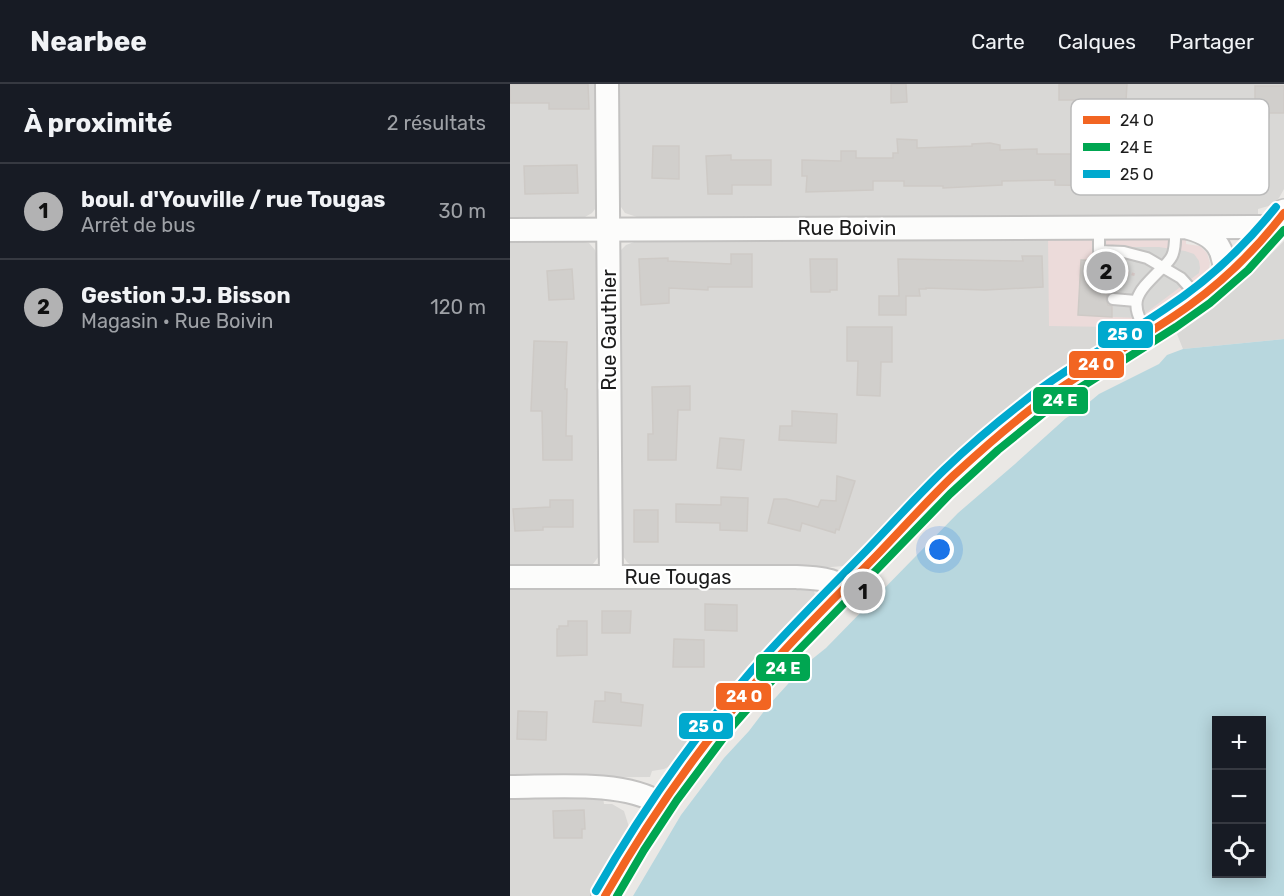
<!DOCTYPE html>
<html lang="fr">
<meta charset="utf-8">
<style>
body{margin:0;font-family:Rubik,sans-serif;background:#242831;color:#f1f3f6}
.controls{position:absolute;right:18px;bottom:18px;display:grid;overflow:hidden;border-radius:0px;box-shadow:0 3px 15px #0003}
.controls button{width:54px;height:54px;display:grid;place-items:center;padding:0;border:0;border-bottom:2px solid #363941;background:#171b24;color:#f1f3f6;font:30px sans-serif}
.you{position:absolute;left:430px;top:466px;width:21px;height:21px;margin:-15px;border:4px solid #fff;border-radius:50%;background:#1a73e8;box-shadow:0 0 0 9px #1a73e833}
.badge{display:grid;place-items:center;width:39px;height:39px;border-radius:50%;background:#b2b2b3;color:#111;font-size:20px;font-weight:700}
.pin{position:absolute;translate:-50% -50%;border:3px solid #fff;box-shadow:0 2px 6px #0006}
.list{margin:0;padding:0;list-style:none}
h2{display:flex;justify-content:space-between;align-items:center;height:78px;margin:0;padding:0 24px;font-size:26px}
h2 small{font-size:20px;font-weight:400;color:#9ea1a6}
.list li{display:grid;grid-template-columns:39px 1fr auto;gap:18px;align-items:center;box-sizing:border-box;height:96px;padding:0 24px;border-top:2px solid #363941}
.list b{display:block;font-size:22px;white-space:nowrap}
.list p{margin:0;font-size:20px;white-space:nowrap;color:#9ea1a6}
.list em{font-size:20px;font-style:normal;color:#9ea1a6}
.icon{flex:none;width:33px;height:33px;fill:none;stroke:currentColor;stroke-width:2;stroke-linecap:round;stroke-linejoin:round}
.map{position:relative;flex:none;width:774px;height:812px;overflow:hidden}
header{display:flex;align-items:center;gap:36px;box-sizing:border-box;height:84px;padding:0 30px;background:#171b24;border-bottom:2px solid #363941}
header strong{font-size:28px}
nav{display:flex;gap:33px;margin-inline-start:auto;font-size:21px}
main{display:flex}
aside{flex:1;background:#171b24}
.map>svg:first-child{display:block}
</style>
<header>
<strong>Nearbee</strong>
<nav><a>Carte</a><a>Calques</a><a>Partager</a></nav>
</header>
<main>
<aside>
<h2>À proximité<small>2 résultats</small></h2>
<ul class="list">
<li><span class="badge">1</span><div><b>boul. d'Youville / rue Tougas</b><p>Arrêt de bus</p></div><em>30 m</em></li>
<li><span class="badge">2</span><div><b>Gestion J.J. Bisson</b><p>Magasin · Rue Boivin</p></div><em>120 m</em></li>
</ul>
</aside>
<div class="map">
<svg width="774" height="812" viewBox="0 0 774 812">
<rect width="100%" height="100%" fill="#eae8e5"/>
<g fill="#d9d8d6">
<path d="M0,0H88V121L82,129L75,133H0Z"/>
<path d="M107,0H774V105L769,114L762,121L748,125V130L743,132L142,138L115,129L109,120Z"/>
<path d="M538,151L609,250L582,265L525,305L465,354L390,428L341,478L334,482L321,483L130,485L123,483L117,478L113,472L110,462L108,174L111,166L116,161L127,157Z"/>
<path d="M72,157L79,159L85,166L88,176L91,456L89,472L80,484L0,485V158Z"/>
<path d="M774,157V255L673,265L667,250L702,223L747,184Z"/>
<path d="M0,502L274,503L300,505L304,507L305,511L300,521L259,561L223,602L160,682L154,685L142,687L140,693L0,694Z"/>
<path d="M0,713H93L94,720H102L114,727L119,743L116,750L80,812H0Z"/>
</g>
<path fill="#ecdbda" d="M538,151L676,154V160L690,162L697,169L700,179L698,188L687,199L609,250L603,243L539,242Z"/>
<path fill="#d8d8d6" d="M608,163H649L675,167L684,170L689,177L690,184L689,189L629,234L602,233L605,177Z"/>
<path fill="#b8d7de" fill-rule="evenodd" d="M774,255V812H123L171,731L214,674L239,647L258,622L296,580L316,564L448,429L505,380L556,334L571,325L589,310L649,280L657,271L673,265ZM706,636H752V790H706Z"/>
<g fill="#d1cfcc" stroke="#cecac6" stroke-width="1.5">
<path d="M0,0H78L79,25H39V19H0Z"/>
<path d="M381,0H396L397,18L381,19Z"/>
<path d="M549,0H617L616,16H549Z"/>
<path d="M745,2H774V29H759V33L748,61L755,63L744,94L715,84L731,43L745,48Z"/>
<path d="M387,55L407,56V64L462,62V60L480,59L490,61V66L527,65V70H584V66L619,67V69H654L655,96H609V102L545,101V96L492,97V101L433,104V102H394V97H363V106L296,108L297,92H292V76L331,77V67H346V74H383V69H388Z"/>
<path d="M143,62H169V95L142,94Z"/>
<path d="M221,71V76H261V101H222V110H198L196,72Z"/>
<path d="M67,81L68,109L15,110L14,82Z"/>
<path d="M221,170H242V203H198V206L159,204V219L131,221L129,175L158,174V177L221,180Z"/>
<path d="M512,172H532L533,203L475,206L416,204V205H409L410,212H396V231H369V212H389L388,175L513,177Z"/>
<path d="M300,175H327V206H320V208H301Z"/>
<path d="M571,176L605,177L603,208L597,210L596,215L598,221L602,222V233L568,231Z"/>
<path d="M62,185L64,215L39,216L37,187Z"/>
<path d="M337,243H382V278H371L370,312L347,311L348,277H337Z"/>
<path d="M24,257L57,258L55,305H57L56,352H62V376H33L32,327H21Z"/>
<path d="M180,302V326H168L166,376H138V350H143L142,303Z"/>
<path d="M282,327L327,330L326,359L269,356L270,342H282Z"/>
<path d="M210,354L234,356L231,386L207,384Z"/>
<path d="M327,392L345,397L329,446L326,445L325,449L292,439L290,447L258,439L264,415H276L308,423L311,416L326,417Z"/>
<path d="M211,413L238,414L237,447L210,446V439L166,438V420L211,421Z"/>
<path d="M40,416H63V443H33V446L5,447L3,425L40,423Z"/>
<rect x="124" y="426" width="24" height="32"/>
<path d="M195,520L227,521V547L195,546Z"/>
<path d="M92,527H121L120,549H92Z"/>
<path d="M58,537H77V571L47,572V545H49V542H58Z"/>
<path d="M164,555L194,556V583H163Z"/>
<path d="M95,608L111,610V618L133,621L131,642L83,638L85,617H95Z"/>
<path d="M8,627L37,628L36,656L7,655Z"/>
<path d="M74,726L75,745H72V754H44L43,727Z"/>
</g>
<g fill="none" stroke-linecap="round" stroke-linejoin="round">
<g stroke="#c3c2c1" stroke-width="14">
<g id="service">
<path d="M589,143V167L614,168L637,174L671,194L689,214"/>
<path d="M603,215L626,217"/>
<path d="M637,248C618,218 626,210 649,187C654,182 659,178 662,172C666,164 665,153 665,143"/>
</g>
</g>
<g stroke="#c3c2c1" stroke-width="26">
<g id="minor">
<path d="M97,0L101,493"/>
<path d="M679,144C694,148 708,155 712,171C714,179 715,184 719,190"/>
<path d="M0,146L744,143H753L762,145"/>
<path d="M0,493H286C302,494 322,494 334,504"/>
<path d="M0,703C44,703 114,696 151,720"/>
</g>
</g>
<g stroke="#c3c2c1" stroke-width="30">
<path id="tertiary" d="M95,812C134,742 179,676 231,615C270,567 315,524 358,480C387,451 414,420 443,392C468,369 494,347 521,325C571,286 629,258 680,221C716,195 748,164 774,129"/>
</g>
<path stroke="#d5c7c5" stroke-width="3" stroke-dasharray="3 3" stroke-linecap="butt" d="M604,187L615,188L626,191"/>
<use href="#service" stroke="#fcfcfb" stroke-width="10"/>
<use href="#minor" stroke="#fcfcfb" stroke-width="22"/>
<use href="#tertiary" stroke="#fcfcfb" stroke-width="27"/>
<g stroke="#fff" stroke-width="12">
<path id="bus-1" d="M95,812C139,735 189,663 247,597C285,552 327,512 368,470C393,444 417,417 443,392C468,369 494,346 521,325C571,286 629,258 680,221C716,195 747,164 774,129"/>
</g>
<g stroke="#fff" stroke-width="12">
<path id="bus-2" d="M107,812L134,766L167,716L220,645L285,570L440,410L488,366L546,319L666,243L700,219L738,186L774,146"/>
</g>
<g stroke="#fff" stroke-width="12">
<path id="bus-3" d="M86,807C130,730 180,658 238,591C275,548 316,508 356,467C382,440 407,412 434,386C459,362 485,340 512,319C556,283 608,257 655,225C698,197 734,163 766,123"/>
</g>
<use href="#bus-1" stroke="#f26522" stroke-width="8"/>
<use href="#bus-2" stroke="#00a651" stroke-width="8"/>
<use href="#bus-3" stroke="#00a9ce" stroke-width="8"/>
</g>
<g text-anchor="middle" stroke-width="4.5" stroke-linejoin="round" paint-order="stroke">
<g font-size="20" fill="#1c1c1c" stroke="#fff">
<text x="337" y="151">Rue Boivin</text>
<text transform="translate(99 246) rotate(-90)" y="7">Rue Gauthier</text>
<text x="168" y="500">Rue Tougas</text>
</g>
</g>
<rect x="561" y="15" width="198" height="96" rx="9" fill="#fff" stroke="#bbb" stroke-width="1.5"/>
<rect x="573" y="32" width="27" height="8" fill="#f26522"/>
<rect x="573" y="59" width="27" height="8" fill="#00a651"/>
<rect x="573" y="86" width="27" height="8" fill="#00a9ce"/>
<g font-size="16" fill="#1c1c1c">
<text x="610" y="42">24 O</text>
<text x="610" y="69">24 E</text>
<text x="610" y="96">25 O</text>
</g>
<g stroke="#fff" stroke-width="2">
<rect x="587" y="236" width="57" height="29" rx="6" fill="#00a9ce"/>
<rect x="558" y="266" width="57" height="29" rx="6" fill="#f26522"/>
<rect x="522" y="302" width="57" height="29" rx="6" fill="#00a651"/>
<rect x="245" y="569" width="56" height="29" rx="6" fill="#00a651"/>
<rect x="205" y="598" width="57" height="29" rx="6" fill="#f26522"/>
<rect x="168" y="628" width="56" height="28" rx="6" fill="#00a9ce"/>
</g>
<g font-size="16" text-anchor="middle" font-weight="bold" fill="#fff">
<text x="615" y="256">25 O</text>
<text x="586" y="286">24 O</text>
<text x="550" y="322">24 E</text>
<text x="273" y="590">24 E</text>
<text x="234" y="618">24 O</text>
<text x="196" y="648">25 O</text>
</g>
</svg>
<div class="controls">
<button>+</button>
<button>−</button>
<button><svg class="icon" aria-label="locate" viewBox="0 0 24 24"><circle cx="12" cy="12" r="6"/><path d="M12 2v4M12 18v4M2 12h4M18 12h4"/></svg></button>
</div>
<div class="you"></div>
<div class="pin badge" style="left:353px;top:507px">1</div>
<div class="pin badge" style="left:596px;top:187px">2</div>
</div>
</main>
